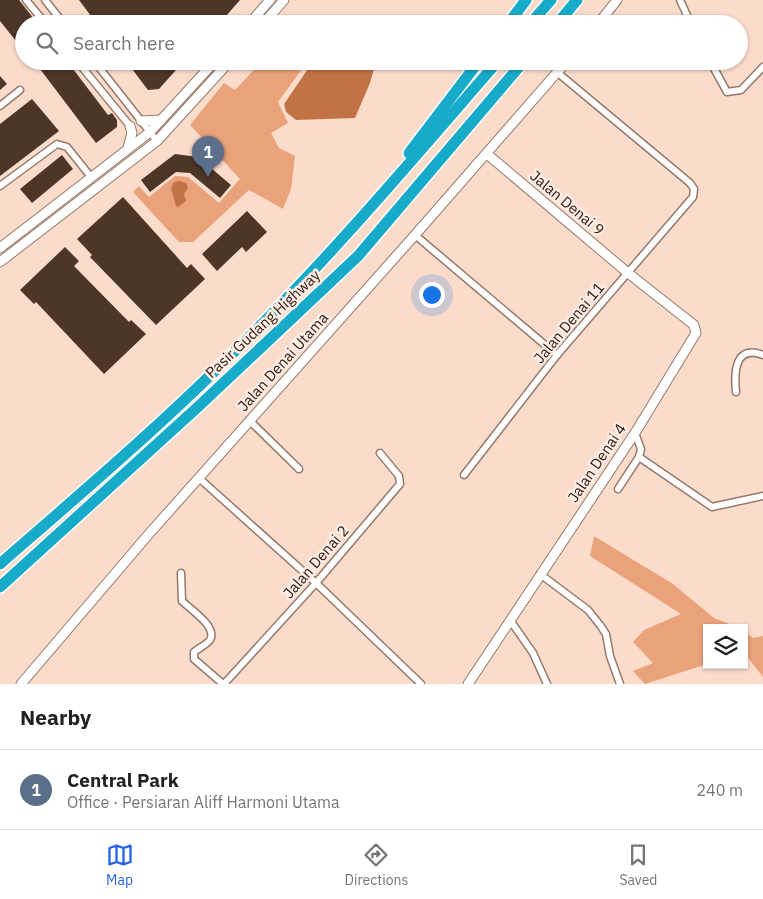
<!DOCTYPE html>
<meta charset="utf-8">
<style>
body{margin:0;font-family:"IBM Plex Sans",sans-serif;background:#f2f2f2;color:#202124}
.controls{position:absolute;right:15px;bottom:15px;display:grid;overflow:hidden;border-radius:0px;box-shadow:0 1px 4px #0004}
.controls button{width:45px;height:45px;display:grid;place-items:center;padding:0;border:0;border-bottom:1px solid #e0e0e0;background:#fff;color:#202124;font:25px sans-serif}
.you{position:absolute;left:431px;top:294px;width:18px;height:18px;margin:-12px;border:4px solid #fff;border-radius:50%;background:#1a73e8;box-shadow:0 0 0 8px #1a73e833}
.badge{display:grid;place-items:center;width:32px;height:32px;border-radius:50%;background:#2563eb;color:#fff;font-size:16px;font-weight:700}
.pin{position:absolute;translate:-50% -41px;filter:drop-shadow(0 1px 2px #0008)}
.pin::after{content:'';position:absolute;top:26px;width:18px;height:15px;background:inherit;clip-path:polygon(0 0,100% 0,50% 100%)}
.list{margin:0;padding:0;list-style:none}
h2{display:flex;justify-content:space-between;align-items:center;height:65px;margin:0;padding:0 20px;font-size:21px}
h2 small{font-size:16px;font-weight:400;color:#757577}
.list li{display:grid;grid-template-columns:32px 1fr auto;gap:15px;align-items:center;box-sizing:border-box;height:80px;padding:0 20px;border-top:1px solid #e0e0e0}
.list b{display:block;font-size:19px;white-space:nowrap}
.list p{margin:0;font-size:16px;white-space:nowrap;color:#757577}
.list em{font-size:16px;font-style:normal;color:#757577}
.icon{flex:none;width:28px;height:28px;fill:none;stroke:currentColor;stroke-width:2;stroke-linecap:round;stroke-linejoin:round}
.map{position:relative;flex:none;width:763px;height:684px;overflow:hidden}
.search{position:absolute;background:#fff;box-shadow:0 1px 4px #0004;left:15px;right:15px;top:15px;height:55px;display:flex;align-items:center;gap:12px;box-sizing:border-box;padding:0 18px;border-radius:28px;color:#757577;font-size:19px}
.sheet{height:145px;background:#fff}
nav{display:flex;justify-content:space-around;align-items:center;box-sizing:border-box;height:70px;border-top:1px solid #e0e0e0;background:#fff;font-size:14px;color:#757577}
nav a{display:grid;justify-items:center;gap:2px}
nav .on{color:#2563eb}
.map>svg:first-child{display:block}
</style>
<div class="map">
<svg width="763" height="684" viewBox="0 0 763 684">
<rect width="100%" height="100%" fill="#fbdccb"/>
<g fill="#eaa27a">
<path d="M328,16L337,24H298L301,20Z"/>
<path d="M262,61H308L278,102L288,123L271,133L279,148L295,156L291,189L283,209L249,190L193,242H179L133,192L139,186L149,197L175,176L188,177L219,203L240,179L190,125L224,83L235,90Z"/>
<path d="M594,536L673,584L714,618L740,628H707V664L645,684L633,671L653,663L633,642L644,630L681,614L590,556Z"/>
<path d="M744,631L753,638L763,636V677L748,658H744Z"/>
</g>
<g fill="#c27346">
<path d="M317,61H376L370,83L355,118L296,120L286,112L284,104L310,66Z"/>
<path d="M179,181L186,183L188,188L184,194L186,201L178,207L176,206L171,188L174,182Z"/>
</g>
<g fill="#4d3528">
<path d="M0,0H19L38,24H24V51L0,21Z"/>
<path d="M79,0H240L219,24H97Z"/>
<path d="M34,61H67L108,115L112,113L117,120V127L96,143Z"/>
<path d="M126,61H184L159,89L148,90Z"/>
<path d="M0,76L7,84L0,90Z"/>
<path d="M32,99L59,131L0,176V124Z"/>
<path d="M175,154L198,157L231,185L220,198L190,173L176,172L150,192L141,180Z"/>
<path d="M62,155L73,169L32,203L20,189Z"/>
<path d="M123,197L187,268L191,264L205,279L156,325L90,257L92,255L77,239Z"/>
<path d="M247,211L267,232L246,252L242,247L217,271L202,254Z"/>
<path d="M65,247L79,261L74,266L129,322L131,320L146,334L104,374L36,302L34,304L20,290Z"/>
</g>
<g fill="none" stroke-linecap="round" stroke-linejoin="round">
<g stroke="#95796a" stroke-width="9">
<g id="street">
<path d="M26,0L46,24"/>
<path d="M45,0L64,24"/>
<path d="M680,0L691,24"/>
<path d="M77,61L130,126"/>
<path d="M94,61L157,141"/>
<path d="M710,61L727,92L741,90L763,67"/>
<path d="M0,106L20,90"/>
<path d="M0,186L57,144L67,147L91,177"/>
<path d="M415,235L557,355"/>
<path d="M736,392C734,372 735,344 763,355"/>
<path d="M249,420L299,469"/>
<path d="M635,433L641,449L639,457L712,507L763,496"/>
<path d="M464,475L557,355L693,197L694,189L690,183L558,73"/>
<path d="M200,479L316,583L421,684"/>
<path d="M618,489L639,457"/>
<path d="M181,573L182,601C190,609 218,627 210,640C206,645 199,648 194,652V659L223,684"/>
<path d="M540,574L588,610L600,625L606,634L610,656L620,684"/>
<path d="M510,620L533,653L547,684"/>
<path d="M224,684L316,583L400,484L399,476L380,453"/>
</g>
</g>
<g stroke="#95796a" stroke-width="11">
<g id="secondary">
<path d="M249,24L270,0"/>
<path d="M263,24L284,0"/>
<path d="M598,24L617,0"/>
<path d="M141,121L161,120"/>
<path d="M128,148L132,133L130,126"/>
<path d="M0,248L150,132L215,61"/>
<path d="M0,262L157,141L230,61"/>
<path d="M21,684L148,535L415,235L567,61"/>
<path d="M468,684L635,433L696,333L694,325L628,273L487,154"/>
</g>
</g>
<g stroke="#fff" stroke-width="14">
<g id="highway">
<path d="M508,24L526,0"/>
<path d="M530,24L551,0"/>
<path d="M557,24L577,0"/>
<path d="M409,153L479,61"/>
<path d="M0,564C79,495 159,427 233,353C327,261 412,160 498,61"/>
<path d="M0,587L200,405L358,256L524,61"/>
</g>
</g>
<use href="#street" stroke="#fff" stroke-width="6"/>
<use href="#secondary" stroke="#fff" stroke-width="9"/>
<use href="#highway" stroke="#17abc9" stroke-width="11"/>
</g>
<g text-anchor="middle" stroke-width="5" stroke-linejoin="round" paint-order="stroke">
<g font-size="15" fill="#2b201a" stroke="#ffece2">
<text transform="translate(567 203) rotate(40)" y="5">Jalan Denai 9</text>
<text transform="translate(569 323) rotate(-50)" y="5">Jalan Denai 11</text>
<text transform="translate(263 324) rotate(-43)" y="5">Pasir Gudang Highway</text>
<text transform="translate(283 362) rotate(-48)" y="5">Jalan Denai Utama</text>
<text transform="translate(597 463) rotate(-56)" y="5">Jalan Denai 4</text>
<text transform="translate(316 562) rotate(-49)" y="5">Jalan Denai 2</text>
</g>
</g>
</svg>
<div class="controls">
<button><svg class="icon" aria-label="layers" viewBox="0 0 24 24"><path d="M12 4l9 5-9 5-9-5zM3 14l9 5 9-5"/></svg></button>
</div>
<div class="you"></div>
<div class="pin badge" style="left:208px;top:177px;background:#5c6f8a">1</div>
<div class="search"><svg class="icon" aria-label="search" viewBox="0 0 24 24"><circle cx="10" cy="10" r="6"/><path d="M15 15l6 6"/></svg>Search here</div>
</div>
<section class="sheet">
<h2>Nearby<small></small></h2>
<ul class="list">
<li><span class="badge" style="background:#5c6f8a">1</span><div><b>Central Park</b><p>Office · Persiaran Aliff Harmoni Utama</p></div><em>240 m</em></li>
</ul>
</section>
<nav>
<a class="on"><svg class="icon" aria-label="map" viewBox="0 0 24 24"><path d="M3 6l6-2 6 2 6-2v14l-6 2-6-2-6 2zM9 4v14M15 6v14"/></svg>Map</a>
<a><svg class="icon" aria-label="directions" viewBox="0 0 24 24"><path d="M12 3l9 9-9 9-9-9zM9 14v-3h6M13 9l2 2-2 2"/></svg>Directions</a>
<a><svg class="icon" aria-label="saved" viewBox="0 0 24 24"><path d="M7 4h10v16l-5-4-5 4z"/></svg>Saved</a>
</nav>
